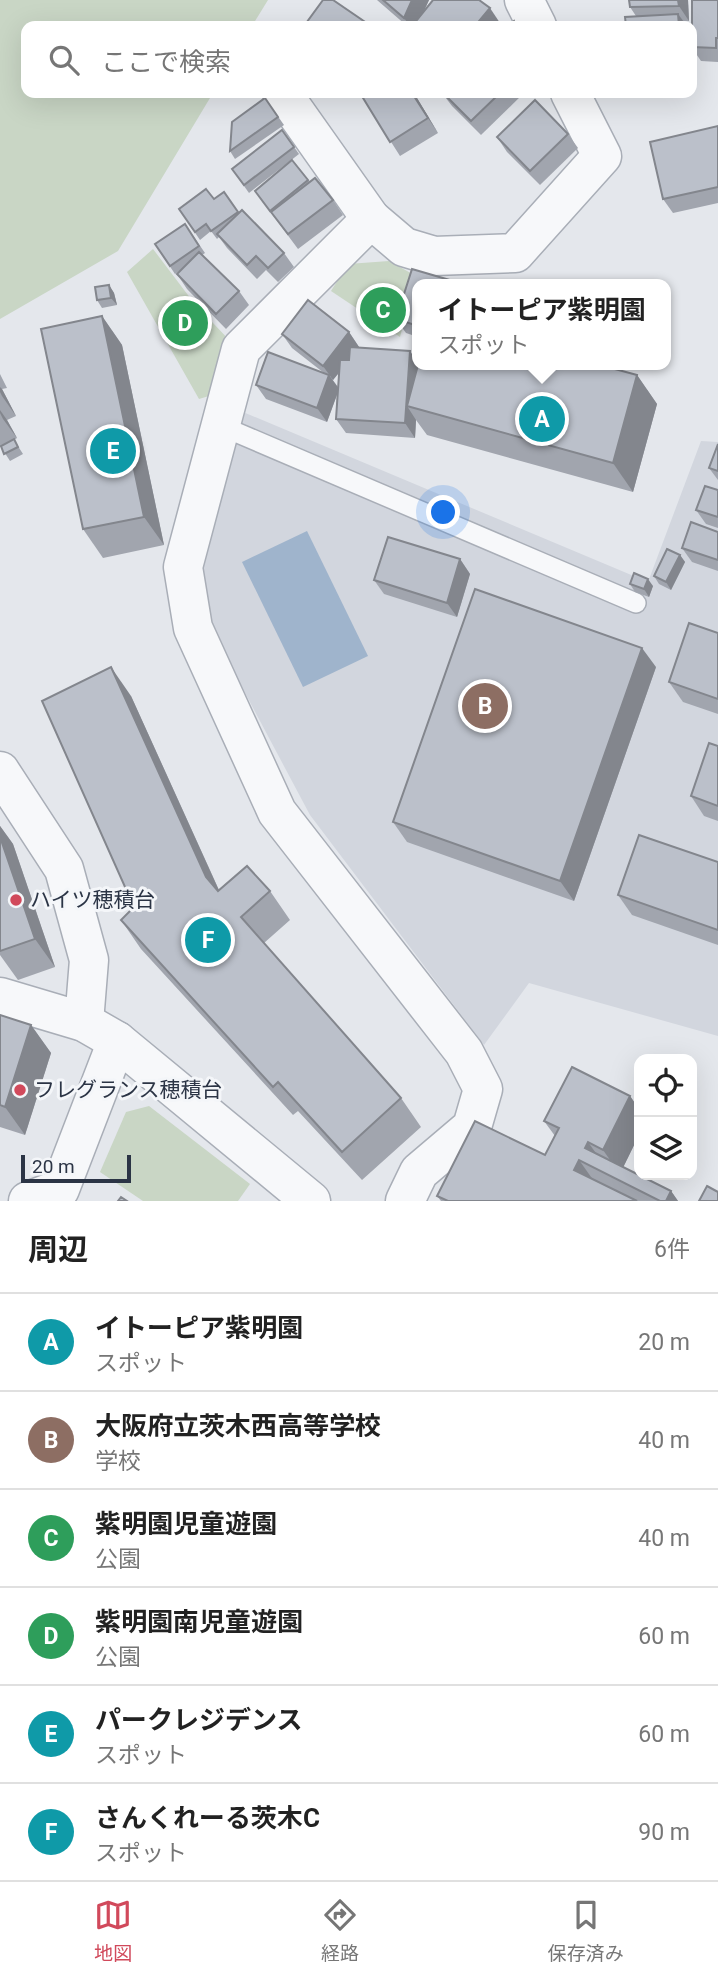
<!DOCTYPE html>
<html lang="ja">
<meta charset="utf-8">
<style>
body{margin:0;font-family:Roboto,"Noto Sans JP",sans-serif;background:#f6f6f6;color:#222}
.controls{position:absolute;right:21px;bottom:21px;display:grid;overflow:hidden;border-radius:14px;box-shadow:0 7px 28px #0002}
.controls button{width:63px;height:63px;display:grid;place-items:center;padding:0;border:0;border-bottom:2px solid #e0e0e0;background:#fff;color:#222;font:35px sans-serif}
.scale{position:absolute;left:21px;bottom:18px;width:110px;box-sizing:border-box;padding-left:7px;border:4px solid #2b3445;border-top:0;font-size:19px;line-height:24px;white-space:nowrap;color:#2b3445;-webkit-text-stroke:5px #f4f6f9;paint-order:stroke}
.you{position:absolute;left:444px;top:513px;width:24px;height:24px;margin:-18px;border:5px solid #fff;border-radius:50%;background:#1a73e8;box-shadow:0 0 0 10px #1a73e833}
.badge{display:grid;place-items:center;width:46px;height:46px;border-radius:50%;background:#d1495b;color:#fff;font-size:23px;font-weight:700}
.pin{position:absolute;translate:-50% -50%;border:4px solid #fff;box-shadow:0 2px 7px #0006}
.popup{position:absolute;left:412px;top:279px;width:259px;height:91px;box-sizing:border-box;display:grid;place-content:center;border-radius:14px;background:#fff;filter:drop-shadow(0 2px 5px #0005);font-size:23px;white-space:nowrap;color:#767676}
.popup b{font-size:26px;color:#222}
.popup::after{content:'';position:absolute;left:50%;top:100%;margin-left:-14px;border:14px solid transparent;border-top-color:#fff}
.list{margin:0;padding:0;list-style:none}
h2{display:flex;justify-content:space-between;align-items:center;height:91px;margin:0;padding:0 28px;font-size:30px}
h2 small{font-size:23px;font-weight:400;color:#767676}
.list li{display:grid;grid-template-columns:46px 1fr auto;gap:21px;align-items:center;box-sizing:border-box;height:98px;padding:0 28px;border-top:2px solid #e0e0e0}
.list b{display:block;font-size:26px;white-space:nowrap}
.list p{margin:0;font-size:23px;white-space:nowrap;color:#767676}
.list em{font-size:23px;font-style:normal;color:#767676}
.icon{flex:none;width:38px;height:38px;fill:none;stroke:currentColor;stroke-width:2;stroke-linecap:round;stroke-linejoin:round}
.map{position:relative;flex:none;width:718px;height:1201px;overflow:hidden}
.search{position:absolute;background:#fff;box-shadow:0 7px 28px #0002;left:21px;right:21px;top:21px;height:77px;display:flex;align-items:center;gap:18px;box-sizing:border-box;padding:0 24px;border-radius:14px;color:#767676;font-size:26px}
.sheet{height:679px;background:#fff}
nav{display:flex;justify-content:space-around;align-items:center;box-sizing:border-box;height:98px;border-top:2px solid #e0e0e0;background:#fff;font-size:19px;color:#767676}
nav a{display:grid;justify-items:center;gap:4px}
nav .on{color:#d1495b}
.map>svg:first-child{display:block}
</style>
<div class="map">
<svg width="718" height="1201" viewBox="0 0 718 1201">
<rect width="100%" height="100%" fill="#e4e7ec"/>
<path fill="#d2d6de" d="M236,409L648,582L701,441L718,442V1036L529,983L484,1045L310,815L194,597Z"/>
<g fill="#c9d6c5">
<path d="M0,0H268L252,26H26V93H213L118,251L0,319Z"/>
<path d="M153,249L194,303L232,343L209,396L199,399L127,272Z"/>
<path d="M389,261L416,276L400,337L331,291L348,264Z"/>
<path d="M149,1106L250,1184L238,1201H143L100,1172L126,1112Z"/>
</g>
<path fill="#9fb4cc" d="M307,531L368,656L303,687L242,562Z"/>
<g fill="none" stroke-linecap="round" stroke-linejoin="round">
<g stroke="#a9aeb7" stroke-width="22">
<path id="lane" d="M219,425L636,603"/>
</g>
<g stroke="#a9aeb7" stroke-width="41">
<g id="street">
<path d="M524,0L537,26"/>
<path d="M282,93L371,219"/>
<path d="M0,771L64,869L89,960L84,1022"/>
<path d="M0,997L84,1022L117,1041L311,1201"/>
<path d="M28,1201L60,1189L117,1041"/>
<path d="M405,1201L419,1172L472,1127L483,1089L464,1052L277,812L193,628L183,567L241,349L371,219L404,247L434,256L515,253L602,156L570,93"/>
</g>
</g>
<use href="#lane" stroke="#f7f8fa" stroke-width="19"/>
<use href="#street" stroke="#f7f8fa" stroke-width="38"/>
</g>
<g fill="#a1a5ae" fill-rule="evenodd">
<path d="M377,0H429L423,13L500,23L497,26H407Z"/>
<path d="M688,0L689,21H683L687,26L636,16L630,7Z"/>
<path d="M718,0V62L701,61L692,48L691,26Z"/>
<path d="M355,93H414L438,133L400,156L360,93L358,95Z"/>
<path d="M442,93H524L481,135L452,106Z"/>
<path d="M265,98L284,125L235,159L230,151Z"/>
<path d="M718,126V203L673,213L663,199Z"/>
<path d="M282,130L299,154L249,193L232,169Z"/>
<path d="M568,134L578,148L540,185L507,152L497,137Z"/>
<path d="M292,160L310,182L333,200L343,215L298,249L255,191Z"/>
<path d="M224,192L239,213L284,253L294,267L278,282L266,270L257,279L227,248L219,237L217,239L211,231L200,240L179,209L214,199Z"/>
<path d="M185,224L205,253L202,255L239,291L249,305L226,329L187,289L177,274L182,269L175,274L155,244Z"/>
<path d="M418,284V337L406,333L396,319Z"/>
<path d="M109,285L114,293L117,305L102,308L97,300Z"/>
<path d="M102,316L122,345L164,545L103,558L83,529Z"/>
<path d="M349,332L359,347V348L418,365L637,375L657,404L633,492L427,435L416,420L415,438L346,433L336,419L337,395L327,422L266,399L256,385L324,373L292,348L282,334ZM339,373L338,387L332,379L333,380Z"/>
<path d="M0,374L7,388L2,389L16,416L7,420L17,438L14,440L23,454L10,461L1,447H0Z"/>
<path d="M718,444V480L709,468Z"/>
<path d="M718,490V528L706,524L696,510Z"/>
<path d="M718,532V571L692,562L682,548Z"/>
<path d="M680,555L685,562L671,590L659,584L654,576Z"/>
<path d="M460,559L470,574L457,617L384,594L374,580Z"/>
<path d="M630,584L653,586L649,597L635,592Z"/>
<path d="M718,633V714L683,702L669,682Z"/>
<path d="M656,667L574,901L407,842L393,822Z"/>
<path d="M131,696L219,890L270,891L290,920L264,943L401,1098L421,1127L362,1180L298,1111L293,1115L141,949L121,920L134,907Z"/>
<path d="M718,746V821L704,816L691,796Z"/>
<path d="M0,826L13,844L55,967L18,980L0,955Z"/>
<path d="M718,862V945L632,915L618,895Z"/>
<path d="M0,1015L31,1025L51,1053L25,1135L0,1127Z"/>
<path d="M630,1096L639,1109V1135L623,1167L671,1191L678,1201H441L437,1196L545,1155L555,1136L544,1121Z"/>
</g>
<g fill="#83868d">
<path d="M412,0H429L417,26H410L404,18Z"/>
<path d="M678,0H688L689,21L679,6Z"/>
<path d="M490,8L500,23L497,26H475Z"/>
<path d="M678,14L687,26H679Z"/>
<path d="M412,93H414L438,133L428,118Z"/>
<path d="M109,285L114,293L117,305L111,298Z"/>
<path d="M102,316L122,345L164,545L144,517Z"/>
<path d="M349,332L359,347L333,380L323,366Z"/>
<path d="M410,351L418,363V365H419L407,406L416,420L415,438L405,423Z"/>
<path d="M329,375L339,389L327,422L317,408Z"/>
<path d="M637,375L657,404L633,492L613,463Z"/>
<path d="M0,387L2,389L16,416L2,396L0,392Z"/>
<path d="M0,410L7,420L17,438L3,419L0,413Z"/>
<path d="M680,555L685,562L671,590L666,582Z"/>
<path d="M460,559L470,574L457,617L447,603Z"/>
<path d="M648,579L653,586L649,597L644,589Z"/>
<path d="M642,648L656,667L574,901L560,881Z"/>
<path d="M111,667L131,696L226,906L206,877Z"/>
<path d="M0,826L13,844L55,967L35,939L0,837Z"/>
<path d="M31,1025L51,1053L25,1135L5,1107Z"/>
<path d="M630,1096L639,1109V1135L620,1174L603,1150Z"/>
<path d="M588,1142L605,1166L585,1148Z"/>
<path d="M579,1160L596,1184L574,1170Z"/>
<path d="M671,1191L678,1201H666Z"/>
</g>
<g fill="#bbc0ca" stroke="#83868d" stroke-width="2">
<path d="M323,0H333L371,26H304Z"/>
<path d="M383,0H412L404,18Z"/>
<path d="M433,0H479L490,8L475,26H412Z"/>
<path d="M629,0H678L679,6L630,7Z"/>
<path d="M692,0H718V38H716V48L692,47Z"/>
<path d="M678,14L679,26H626L625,17Z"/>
<path d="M514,21L516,26H509Z"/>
<path d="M360,93H412L428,118L390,142Z"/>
<path d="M443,93H500L471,121Z"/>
<path d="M265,98L278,117L230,151L232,122Z"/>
<path d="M535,100L568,134L530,171L497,137Z"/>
<path d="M718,126V187L663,199L650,142Z"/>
<path d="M282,130L294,147L244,185L232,169Z"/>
<path d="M292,160L308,180L270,211L255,191Z"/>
<path d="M315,178L333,200L288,234L271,212Z"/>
<path d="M206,189L214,199L224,192L238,212L211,231L206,224L195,232L179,209Z"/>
<path d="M242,210L284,253L268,268L256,256L247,265L217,234Z"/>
<path d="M185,224L199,246L170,266L155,244Z"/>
<path d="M199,252L239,291L216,314L177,274Z"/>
<path d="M412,269L453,281L452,284H418V326L396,319Z"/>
<path d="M109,285L111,298L97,300L95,287Z"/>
<path d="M308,300L349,332L323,366L282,334Z"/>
<path d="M102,316L144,517L83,529L41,329Z"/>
<path d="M418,340V354L414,353Z"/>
<path d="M350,347L410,351L405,423L336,419L340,360H349Z"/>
<path d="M268,352L329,375L317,408L256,385Z"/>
<path d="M418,365H600L637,375L613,463L407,406Z"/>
<path d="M14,439L18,447L4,454L1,446Z"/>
<path d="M718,444V471L709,468Z"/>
<path d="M705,486L718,490V517L696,510Z"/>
<path d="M691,522L718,532V560L682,548Z"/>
<path d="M388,537L460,559L447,603L374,580Z"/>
<path d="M667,549L680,555L666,582L654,576Z"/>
<path d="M634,573L648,579L644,589L630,584Z"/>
<path d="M475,589L642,648L560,881L393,822Z"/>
<path d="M689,623L718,633V699L669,682Z"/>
<path d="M111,667L206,877L218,891L247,866L270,891L241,917L401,1098L342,1152L278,1082L273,1087L121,920L134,907L42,701Z"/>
<path d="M709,743L718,746V806L691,796Z"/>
<path d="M639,835L718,862V930L618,895Z"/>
<path d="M0,837L35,939L0,951Z"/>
<path d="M0,1015L31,1025L5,1107L0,1105Z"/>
<path d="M572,1067L630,1096L603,1150L588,1142L585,1148L671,1191L666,1201H660L579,1160L574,1170L637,1201H448L437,1196L475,1121L545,1155L559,1128L544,1121Z"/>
<path d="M707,1186L718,1192V1201H699Z"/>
<path d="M121,1197L127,1201H118Z"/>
</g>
<g fill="#d1495b" stroke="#f4f6f9" stroke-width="2.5">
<circle cx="16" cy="900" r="7"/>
<circle cx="20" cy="1090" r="7"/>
</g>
<g text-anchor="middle" stroke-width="6" stroke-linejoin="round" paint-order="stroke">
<g font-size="21" fill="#2b3445" stroke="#f4f6f9" text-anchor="start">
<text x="30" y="907">ハイツ穂積台</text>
<text x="34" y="1097">フレグランス穂積台</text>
</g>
</g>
</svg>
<div class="controls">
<button><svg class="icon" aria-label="locate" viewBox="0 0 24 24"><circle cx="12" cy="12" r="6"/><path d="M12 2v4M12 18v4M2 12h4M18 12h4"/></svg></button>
<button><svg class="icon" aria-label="layers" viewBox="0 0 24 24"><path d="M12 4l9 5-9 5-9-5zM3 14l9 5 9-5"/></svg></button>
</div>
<div class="scale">20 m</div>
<div class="you"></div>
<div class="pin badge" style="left:542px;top:419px;background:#0f9aa8">A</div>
<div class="popup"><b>イトーピア紫明園</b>スポット</div>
<div class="pin badge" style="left:485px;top:706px;background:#8d6e63">B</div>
<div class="pin badge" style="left:383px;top:310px;background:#2e9e5b">C</div>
<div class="pin badge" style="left:185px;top:323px;background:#2e9e5b">D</div>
<div class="pin badge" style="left:113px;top:451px;background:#0f9aa8">E</div>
<div class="pin badge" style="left:208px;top:940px;background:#0f9aa8">F</div>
<div class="search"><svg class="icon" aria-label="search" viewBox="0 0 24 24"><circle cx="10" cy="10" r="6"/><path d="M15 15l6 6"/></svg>ここで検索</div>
</div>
<section class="sheet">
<h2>周辺<small>6件</small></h2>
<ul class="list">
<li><span class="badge" style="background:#0f9aa8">A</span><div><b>イトーピア紫明園</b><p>スポット</p></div><em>20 m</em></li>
<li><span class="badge" style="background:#8d6e63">B</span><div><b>大阪府立茨木西高等学校</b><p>学校</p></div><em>40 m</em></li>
<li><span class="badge" style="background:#2e9e5b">C</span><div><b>紫明園児童遊園</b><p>公園</p></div><em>40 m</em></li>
<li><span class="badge" style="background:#2e9e5b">D</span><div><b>紫明園南児童遊園</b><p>公園</p></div><em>60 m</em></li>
<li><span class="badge" style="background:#0f9aa8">E</span><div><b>パークレジデンス</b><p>スポット</p></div><em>60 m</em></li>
<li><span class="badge" style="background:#0f9aa8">F</span><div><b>さんくれーる茨木C</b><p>スポット</p></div><em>90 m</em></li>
</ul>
</section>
<nav>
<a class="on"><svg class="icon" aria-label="map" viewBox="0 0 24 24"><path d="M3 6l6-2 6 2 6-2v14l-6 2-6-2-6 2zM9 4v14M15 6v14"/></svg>地図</a>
<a><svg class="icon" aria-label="directions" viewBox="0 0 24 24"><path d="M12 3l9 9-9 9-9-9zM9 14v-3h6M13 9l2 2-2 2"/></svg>経路</a>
<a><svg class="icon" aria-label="saved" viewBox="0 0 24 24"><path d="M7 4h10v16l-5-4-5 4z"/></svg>保存済み</a>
</nav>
